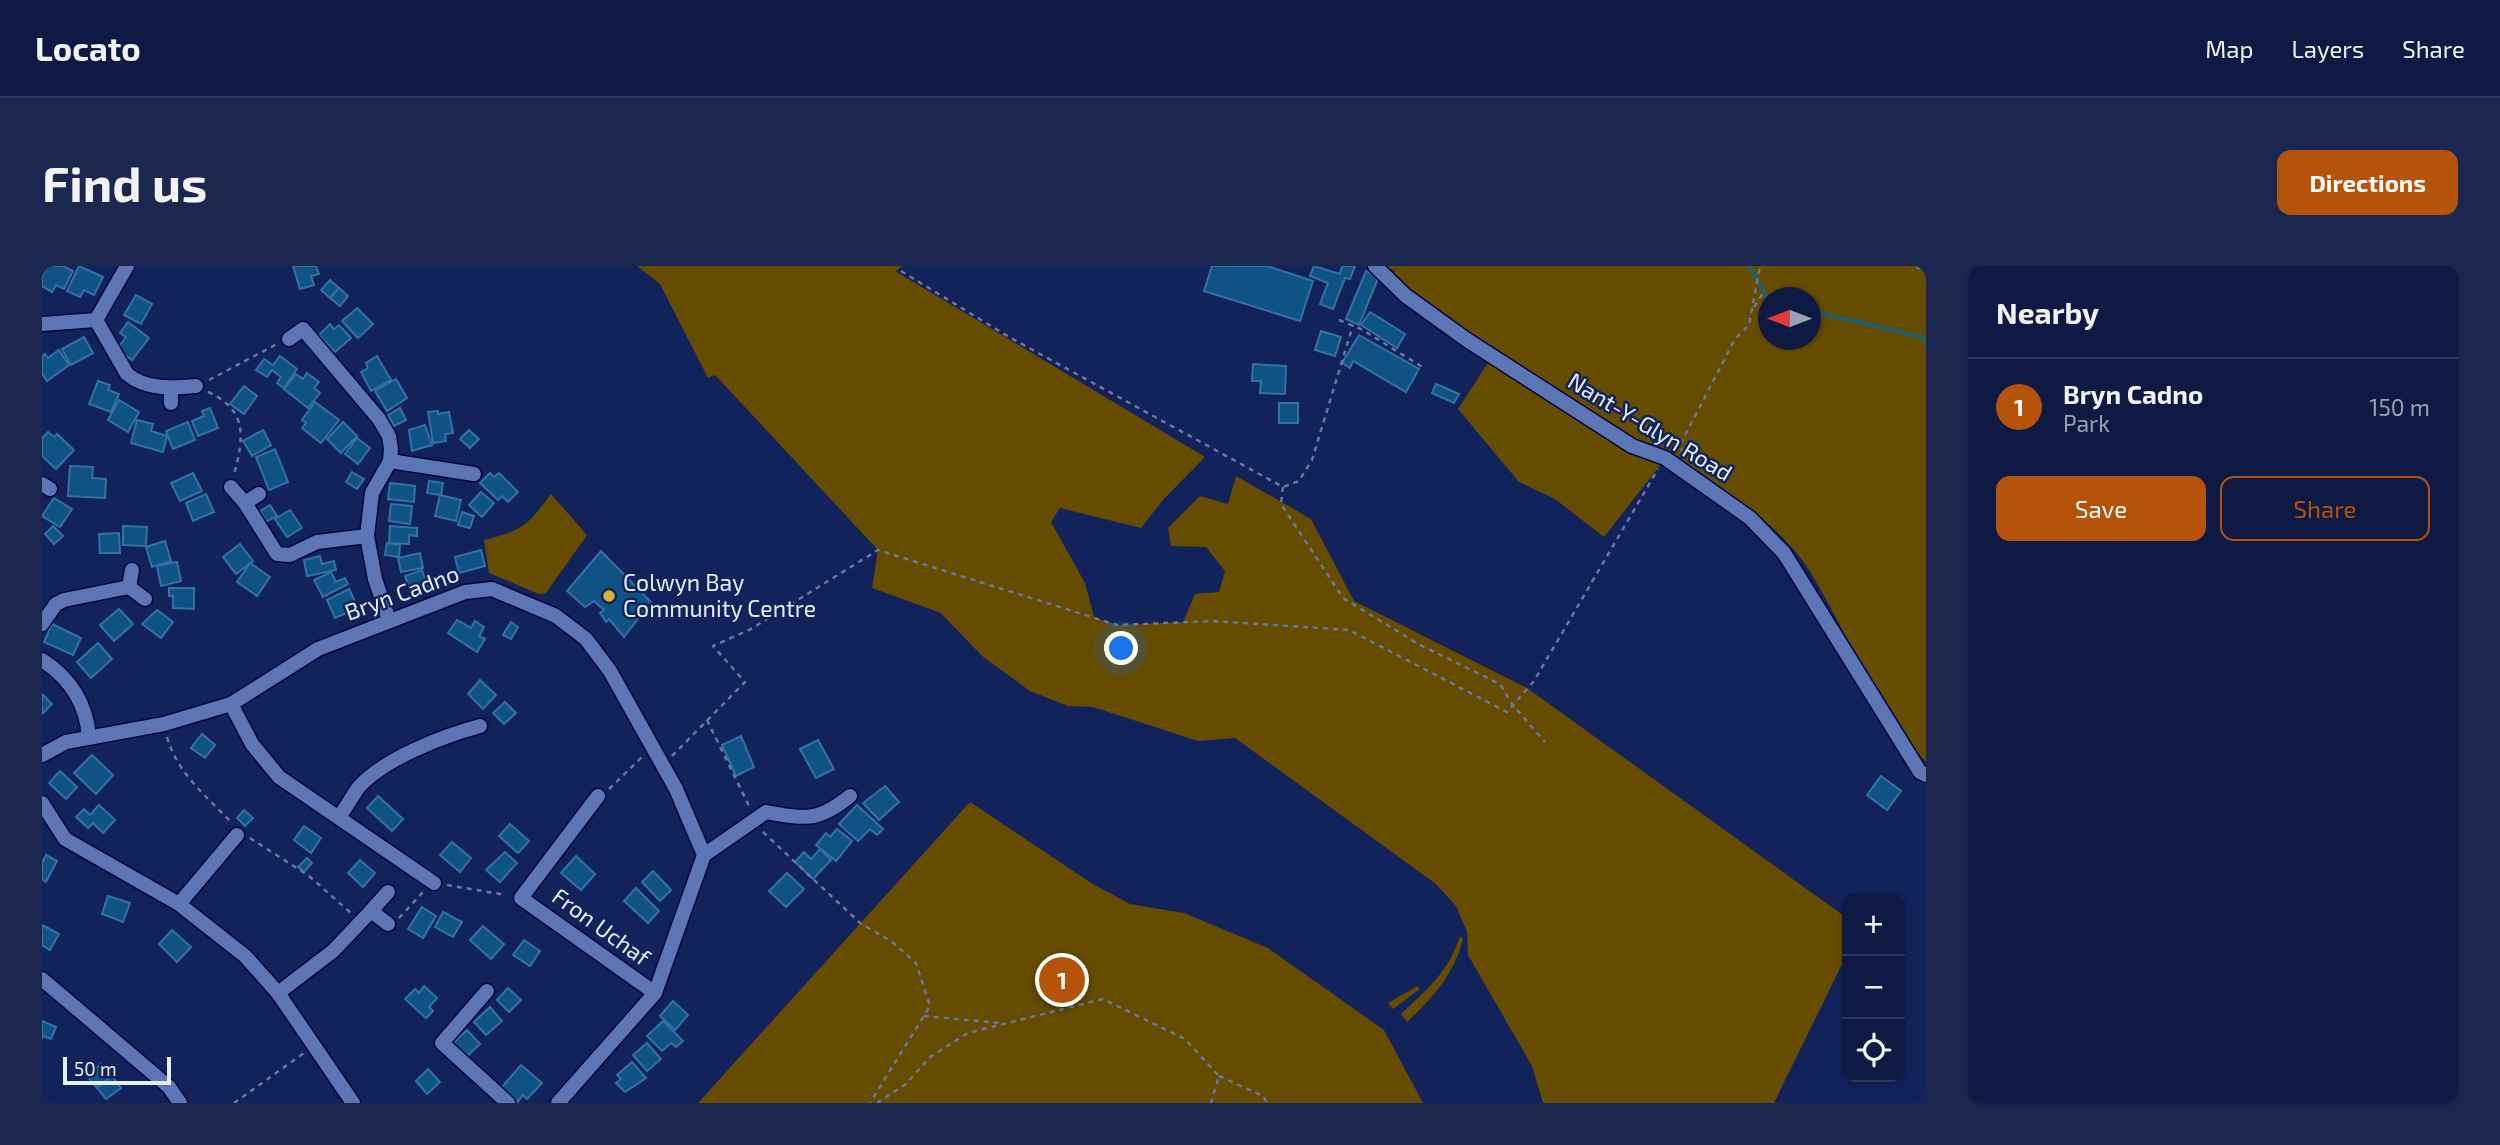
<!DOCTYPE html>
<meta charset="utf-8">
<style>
body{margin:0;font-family:"Exo 2",sans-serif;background:#1c274f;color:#f1f3f6}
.controls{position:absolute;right:21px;bottom:21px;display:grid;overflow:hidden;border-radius:14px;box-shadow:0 2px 5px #0004}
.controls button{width:63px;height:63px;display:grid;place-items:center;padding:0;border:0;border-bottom:2px solid #2e385d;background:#0e1a44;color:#f1f3f6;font:35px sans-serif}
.compass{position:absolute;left:1716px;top:21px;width:63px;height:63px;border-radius:50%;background:#0e1a44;box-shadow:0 2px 5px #0004;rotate:270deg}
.scale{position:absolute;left:21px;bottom:18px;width:108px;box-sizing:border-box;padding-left:7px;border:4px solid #e6edfb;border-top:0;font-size:19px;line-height:24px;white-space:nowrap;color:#e6edfb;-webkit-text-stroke:5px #12225b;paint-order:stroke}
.you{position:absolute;left:1080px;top:383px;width:24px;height:24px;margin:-18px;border:5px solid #fff;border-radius:50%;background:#1a73e8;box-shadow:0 0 0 10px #1a73e833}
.badge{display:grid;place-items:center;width:46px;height:46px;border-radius:50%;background:#b45309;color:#fff;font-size:23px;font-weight:700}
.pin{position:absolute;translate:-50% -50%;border:4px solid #fff;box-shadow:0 2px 7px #0006}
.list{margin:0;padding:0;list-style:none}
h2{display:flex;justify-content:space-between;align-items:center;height:91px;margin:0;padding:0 28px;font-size:30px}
h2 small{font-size:23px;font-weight:400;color:#9ba1b2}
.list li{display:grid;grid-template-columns:46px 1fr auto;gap:21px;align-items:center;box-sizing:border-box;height:98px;padding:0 28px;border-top:2px solid #2e385d}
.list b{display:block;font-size:26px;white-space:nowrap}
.list p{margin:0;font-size:23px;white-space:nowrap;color:#9ba1b2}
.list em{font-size:23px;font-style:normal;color:#9ba1b2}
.actions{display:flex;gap:14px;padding:21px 28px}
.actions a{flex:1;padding:16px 0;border:2px solid #b45309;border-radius:14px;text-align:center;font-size:24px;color:#b45309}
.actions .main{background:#b45309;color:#fff}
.icon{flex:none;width:38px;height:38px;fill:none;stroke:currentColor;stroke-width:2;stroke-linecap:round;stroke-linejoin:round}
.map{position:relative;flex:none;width:1884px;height:837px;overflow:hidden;border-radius:14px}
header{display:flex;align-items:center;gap:42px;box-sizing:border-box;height:98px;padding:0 35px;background:#0e1a44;border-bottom:2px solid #2e385d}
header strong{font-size:33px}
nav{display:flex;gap:38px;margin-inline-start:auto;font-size:24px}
.intro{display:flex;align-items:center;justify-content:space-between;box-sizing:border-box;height:168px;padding:0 42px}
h1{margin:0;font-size:49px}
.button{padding:18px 32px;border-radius:14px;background:#b45309;color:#fff;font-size:24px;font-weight:700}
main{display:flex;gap:42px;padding:0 42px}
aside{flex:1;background:#0e1a44;border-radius:14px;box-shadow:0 2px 5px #0004}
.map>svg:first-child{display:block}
</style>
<header>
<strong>Locato</strong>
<nav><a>Map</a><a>Layers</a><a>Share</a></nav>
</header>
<div class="intro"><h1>Find us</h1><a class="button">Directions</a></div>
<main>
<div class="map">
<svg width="1884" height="837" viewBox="0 0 1884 837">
<rect width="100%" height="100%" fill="#12225b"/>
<g fill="#654c00" fill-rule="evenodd">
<path d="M595,0H861L853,5L1163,191L1121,234L1099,262L1018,242L1009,256L1043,317L1052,351L1075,359L1141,356L1153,328L1177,326L1183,305L1164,281L1129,280L1126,262L1158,230L1186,238L1194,210L1269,253L1312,335L1485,422L1805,652V688L1732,837H1501L1490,800L1426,689L1425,666L1414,640L1394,618L1193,472L1156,475L1051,441L1026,440L988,425L940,390L899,347L830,322L836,284L673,109L666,112L618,18Z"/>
<path d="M1341,0H1884V496C1833,441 1806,367 1767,304C1740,262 1695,233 1656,205L1655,213L1623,193L1562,271L1513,233L1477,216L1416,143L1446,97L1590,180L1625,187L1593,173L1407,55L1350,10L1353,5ZM1727,32H1769V74H1727Z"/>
<path d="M509,228L545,269L504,327L497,328L447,307L442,274C481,264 485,260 509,228Z"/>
<path d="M928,536L1049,617L1088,638L1142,647L1226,682L1342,764L1381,837H656Z"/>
<path d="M1418,670L1421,673C1412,708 1391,732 1365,756L1359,748C1386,722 1406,707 1418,670Z"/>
<path d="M1375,720L1378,723L1351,743L1346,737Z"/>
</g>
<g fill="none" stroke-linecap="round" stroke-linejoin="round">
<g stroke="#285d64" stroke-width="4.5">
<path d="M1707,0L1727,34"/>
<path d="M1769,45L1880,71L1884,76"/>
</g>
</g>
<g fill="#0f5284" stroke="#3471a5" stroke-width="2">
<path d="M6,0H21L31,5L22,23L14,19L10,26L0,20V11Z"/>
<path d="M37,0L61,11L52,29L42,24L38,31L25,25Z"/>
<path d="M251,0H274L277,8L269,10L272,19L258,23Z"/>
<path d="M1170,0H1225L1271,15L1258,55L1162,25Z"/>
<path d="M1272,0L1298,8L1300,0H1313L1308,13L1303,12L1291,43L1278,38L1286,17L1268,10Z"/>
<path d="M1324,5L1337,10L1317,59L1304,53Z"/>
<path d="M288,14L297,22L288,32L279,24Z"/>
<path d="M297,22L306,30L298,40L288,32Z"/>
<path d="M94,29L110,38L99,58L82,49Z"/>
<path d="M315,42L331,58L316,72L300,55Z"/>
<path d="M1328,46L1363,68L1355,82L1319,59Z"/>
<path d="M86,56L107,72L90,94L75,83L84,71L78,67Z"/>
<path d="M288,58L292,63L297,59L309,72L293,86L277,69Z"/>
<path d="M1279,65L1299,71L1293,90L1273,84Z"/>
<path d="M1317,69L1377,103L1364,126L1311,95L1308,102L1300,97Z"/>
<path d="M42,71L51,87L29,99L20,83Z"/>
<path d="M17,84L27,99L5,115L0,108V91L3,88L6,92Z"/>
<path d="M238,90L255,103L242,122L235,117L239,111L230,104L225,111L214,104L222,93L231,99Z"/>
<path d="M335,90L349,114L329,125L319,106L326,102L324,97Z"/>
<path d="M1211,98L1244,100L1243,128L1218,127L1219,115H1210Z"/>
<path d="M265,107L277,116L272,122L278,127L266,142L242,123L254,108L261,113Z"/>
<path d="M354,113L365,132L345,145L333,125Z"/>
<path d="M56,115L68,119L66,124L77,128L69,146L47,138Z"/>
<path d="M1394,118L1417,128L1412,137L1390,127Z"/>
<path d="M202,120L215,130L202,148L188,138Z"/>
<path d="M77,134L97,146L86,166L66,154Z"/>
<path d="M273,136L297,154L279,177L260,162L264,157L260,154Z"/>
<rect x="1237" y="137" width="19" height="20"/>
<path d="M168,142L176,162L156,170L150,155L162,150L160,145Z"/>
<path d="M358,142L364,154L352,160L346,149Z"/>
<path d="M396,145V148L407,146L411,167L403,168L404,175L391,177L386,146Z"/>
<path d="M95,154L111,158L109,165L125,170L121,186L89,177Z"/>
<path d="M146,156L153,174L131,183L124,165Z"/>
<path d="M301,156L315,170L299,187L285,173Z"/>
<path d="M383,159L390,179L370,185L367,164Z"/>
<path d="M221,164L229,179L210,190L201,175Z"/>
<path d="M427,164L437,173L428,182L418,173Z"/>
<path d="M6,166L12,171L15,168L32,184L14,203L0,190V172Z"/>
<path d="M315,172L328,182L316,198L303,188Z"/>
<path d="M233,183L246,216L227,224L214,191Z"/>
<path d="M28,200L51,201L50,212L64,213L63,232L26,230Z"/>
<path d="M310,206L322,213L315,223L304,216Z"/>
<path d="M151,207L160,225L138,235L129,217Z"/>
<path d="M448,207L452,211L457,207L476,226L466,236L460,230L456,234L438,217Z"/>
<path d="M387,215L401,217L399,229L385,227Z"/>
<path d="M348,217L373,220L372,236L346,233Z"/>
<path d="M439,226L452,237L440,251L427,239Z"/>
<path d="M164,228L172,246L151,255L144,237Z"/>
<path d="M398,229L419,234L414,255L393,250Z"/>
<path d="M12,232L30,243L18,261L0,250Z"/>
<path d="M349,238L370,240L368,258L347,255Z"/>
<path d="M228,239L235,250L224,256L218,245Z"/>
<path d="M248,244L260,262L245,271L233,253Z"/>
<path d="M420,246L432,250L428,262L416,259Z"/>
<path d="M11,260L21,270L12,278L3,268Z"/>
<path d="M81,260L105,261L104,280L81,279Z"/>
<path d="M348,260L375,262V270L367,269V278L347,277Z"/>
<path d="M77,267L78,287H58L57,268Z"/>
<path d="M123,275L129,295L110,301L104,281Z"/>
<path d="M345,277L358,279L357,291L343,289Z"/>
<path d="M198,278L211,295L194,308L181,291Z"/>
<path d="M439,284L443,300L417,307L413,291Z"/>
<path d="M559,285L609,336L582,371L567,353L564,356L558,347L562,344L552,335L543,341L525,325Z"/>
<path d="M378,287L381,302L359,306L356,292Z"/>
<path d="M278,290L280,298L292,295L294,304L265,310L262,294Z"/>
<path d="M135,296L139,315L119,320L115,300Z"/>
<path d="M208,297L228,311L215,330L195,316Z"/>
<path d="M380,304L386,321L369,327L363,310Z"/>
<path d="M289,306L294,316L303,312L306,318L281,331L272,314Z"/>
<path d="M127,322H152V343L131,342V330H127Z"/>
<path d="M307,323L316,342L293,352L285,334Z"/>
<path d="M77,343L91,358L72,375L58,359Z"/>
<path d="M115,344L131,356L119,372L100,358Z"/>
<path d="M415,354L429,362L433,355L442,361L437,370L443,373L435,386L406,367Z"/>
<path d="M469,356L476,361L469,373L461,369Z"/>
<path d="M10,358L39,372L31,389L2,376Z"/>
<path d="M56,377L70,393L49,412L35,396Z"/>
<path d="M438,414L454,429L441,443L426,428Z"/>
<path d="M0,428L10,438L0,448Z"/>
<path d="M463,436L474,447L462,458L451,447Z"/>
<path d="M160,468L173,479L163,492L149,482Z"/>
<path d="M699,470L712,501L694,510L680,479Z"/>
<path d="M776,474L792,503L774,512L758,483Z"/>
<path d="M50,489L71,509L54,528L32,507Z"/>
<path d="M18,505L35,521L24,533L7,517Z"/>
<path d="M1839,510L1859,525L1845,544L1825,529Z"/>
<path d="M843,520L857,536L837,554L821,537Z"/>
<path d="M336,530L361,553L350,565L325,542Z"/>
<path d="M57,539L73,554L61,567L51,557L46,562L34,551L42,543L48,549Z"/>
<path d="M815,539L841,563L835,569L828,563L816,575L797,558Z"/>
<path d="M202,544L211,552L203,560L195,552Z"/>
<path d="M468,558L487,575L476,587L457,570Z"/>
<path d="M262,560L279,572L269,587L252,574Z"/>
<path d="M795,563L810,575L794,595L774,579L784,567L788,571Z"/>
<path d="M410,576L429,592L418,606L398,589Z"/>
<path d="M778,583L789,594L771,613L753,596L762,586L769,593Z"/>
<path d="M463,586L475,597L458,616L444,604Z"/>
<path d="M4,589L15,595L4,616L0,613V597Z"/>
<path d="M534,590L553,608L539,624L519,607Z"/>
<path d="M265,592L270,597L262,606L256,601Z"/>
<path d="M318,594L333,607L321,621L306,607Z"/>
<path d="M611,605L629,624L618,635L600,616Z"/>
<path d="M745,607L762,623L744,641L727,625Z"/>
<path d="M594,622L617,645L606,657L582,635Z"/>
<path d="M66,630L88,637L81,656L60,648Z"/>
<path d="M380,641L394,650L381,672L366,663Z"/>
<path d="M401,646L420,656L411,671L393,661Z"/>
<path d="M0,659L17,668L8,684L0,679Z"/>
<path d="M441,660L462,678L449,693L428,674Z"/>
<path d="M130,664L149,681L135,696L117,678Z"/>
<path d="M482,674L498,685L488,700L471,689Z"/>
<path d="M382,720L395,732L387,741L391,745L384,752L363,733L373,723L377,727Z"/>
<path d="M466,722L479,734L467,746L455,734Z"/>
<path d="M631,735L646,749L633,764L618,750Z"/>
<path d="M448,741L460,755L444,769L432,756Z"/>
<path d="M0,755L14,761L9,773L1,770L0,773Z"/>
<path d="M621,755L641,775L634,781L629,777L620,785L605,770Z"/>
<path d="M425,764L438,778L422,793L409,779Z"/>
<path d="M605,777L619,793L605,805L591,789Z"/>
<path d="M590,796L604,812L583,826L574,817L579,813L575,809Z"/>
<path d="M59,798L70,810L55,822L45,810Z"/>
<path d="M479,799L500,817L485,833L481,829L475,837L459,822Z"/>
<path d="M386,803L398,816L385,828L374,815Z"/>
<path d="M70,810L79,822L64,833L55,822Z"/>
</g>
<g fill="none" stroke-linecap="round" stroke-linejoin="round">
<g stroke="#03053e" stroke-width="17">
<g id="minor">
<path d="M1333,0L1364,30L1425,74L1590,180L1623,192L1708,252L1742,287L1878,506L1884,509"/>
<path d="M54,54L85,108C104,124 130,122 154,120"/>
<path d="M54,54L85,0"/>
<path d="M0,58L54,54"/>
<path d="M247,73L261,63L337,153L347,170L349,183L348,195L330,227L325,270L333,313L347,354"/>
<path d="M129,137V123"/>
<path d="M348,195L432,208"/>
<path d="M0,218L8,223"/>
<path d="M189,221L203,237L235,288L248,289L275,276L325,270"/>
<path d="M203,237L217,228"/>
<path d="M87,321L90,304"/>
<path d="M0,358L14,338L22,334L87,321L103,333"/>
<path d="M0,394C28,412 44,437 47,470"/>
<path d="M189,438L210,478L237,511L392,617"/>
<path d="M0,489L24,476L122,458L189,438L276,383L423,326L450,323L514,350L544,373L568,405L634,523L662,589L613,727L516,837"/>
<path d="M556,530L479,632L613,727"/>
<path d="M0,537L23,573L137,638L203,690L236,727L311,837"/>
<path d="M298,550C304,541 310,531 316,522C341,493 401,470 438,460"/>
<path d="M662,589L724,546C764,553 776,556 808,530"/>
<path d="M137,638L195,569"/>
<path d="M329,645L346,626"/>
<path d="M0,713L127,821L138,837"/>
<path d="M445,725L400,777L466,837"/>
<path d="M236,727L291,685L329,645L346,658"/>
</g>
</g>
<g stroke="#6b779e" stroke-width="2.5" stroke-dasharray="5 5" stroke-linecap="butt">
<path d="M1874,0L1884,7"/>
<path d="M859,5L967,71L1241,221L1257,215L1270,194L1311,59"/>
<path d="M1712,41L1722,26"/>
<path d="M1297,54L1319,63L1382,102"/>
<path d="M167,114L235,78"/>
<path d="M166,126C206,144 202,172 192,208"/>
<path d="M1641,187L1638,179L1693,73L1707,59L1718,0"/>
<path d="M1241,221L1239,238L1301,332L1378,379L1458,418L1470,438L1503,476"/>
<path d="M665,454L708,542"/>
<path d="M125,471C135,507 165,531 190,557"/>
<path d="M630,490L703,416L671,380L709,363L836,284L1075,359L1171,355L1307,364L1465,446L1492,415L1616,203"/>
<path d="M567,523L600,491"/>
<path d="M721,566L818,657L849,675L874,697L888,740L828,837"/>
<path d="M208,572L267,610L309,647"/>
<path d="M405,619L464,629"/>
<path d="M357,652L381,626"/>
<path d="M882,750L958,757"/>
<path d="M1177,810L1221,830L1225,837"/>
<path d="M192,837L262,787"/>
<path d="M835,837L864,818L888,791L926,767L1061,733L1143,773L1177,810L1169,837"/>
</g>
<use href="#minor" stroke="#5c75b5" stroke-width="14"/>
</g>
<circle fill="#dfb034" stroke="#12225b" stroke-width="2.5" cx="567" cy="330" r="7"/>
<g text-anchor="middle" stroke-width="5" stroke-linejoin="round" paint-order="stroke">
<g font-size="23" fill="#e6edfb" stroke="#12225b">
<text transform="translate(1608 161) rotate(31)" y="8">Nant-Y-Glyn Road</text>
<text transform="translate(360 327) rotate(-20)" y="8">Bryn Cadno</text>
<text transform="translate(559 661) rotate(36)" y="8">Fron Uchaf</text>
</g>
<g font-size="23" fill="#e6edfb" stroke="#12225b" text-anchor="start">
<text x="581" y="325">Colwyn Bay<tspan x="581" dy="26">Community Centre</tspan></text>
</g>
</g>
</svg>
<div class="controls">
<button>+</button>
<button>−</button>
<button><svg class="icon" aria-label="locate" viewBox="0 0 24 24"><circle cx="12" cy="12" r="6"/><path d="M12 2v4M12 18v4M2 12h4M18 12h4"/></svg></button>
</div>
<svg class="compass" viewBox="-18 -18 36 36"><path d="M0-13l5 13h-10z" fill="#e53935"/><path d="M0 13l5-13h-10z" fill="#9ba1b2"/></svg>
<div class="scale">50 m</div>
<div class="you"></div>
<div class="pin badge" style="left:1020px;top:714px">1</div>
</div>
<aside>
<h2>Nearby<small></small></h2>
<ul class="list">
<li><span class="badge">1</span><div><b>Bryn Cadno</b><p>Park</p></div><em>150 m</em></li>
</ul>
<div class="actions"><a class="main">Save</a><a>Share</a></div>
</aside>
</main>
